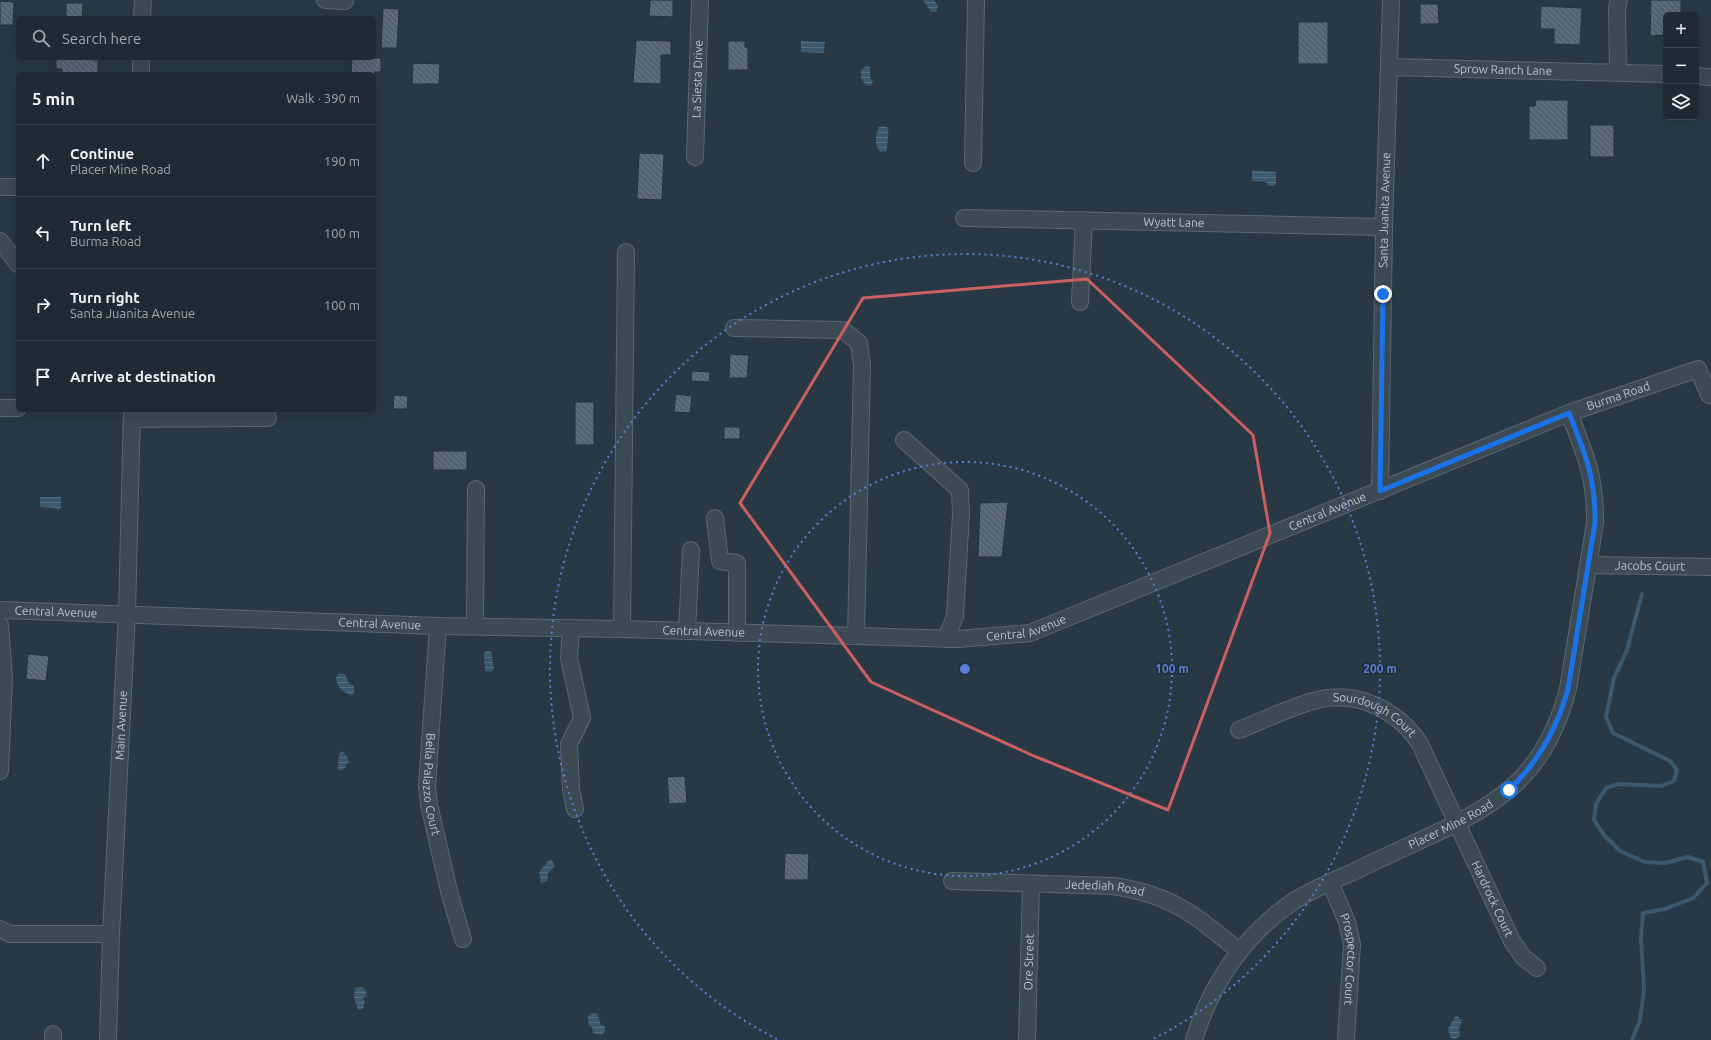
<!DOCTYPE html>
<meta charset="utf-8">
<style>
body{margin:0;font-family:Ubuntu,sans-serif;background:#2b3740;color:#f1f3f6}
.controls{position:absolute;right:12px;top:12px;display:grid;overflow:hidden;border-radius:6px;box-shadow:0 4px 16px #0002}
.controls button{width:36px;height:36px;display:grid;place-items:center;padding:0;border:0;border-bottom:1px solid #3c474f;background:#1e2b34;color:#f1f3f6;font:20px sans-serif}
.stop{position:absolute;width:12px;height:12px;margin:-9px;border:3px solid #1a73e8;border-radius:50%;background:#fff}
.stop.end{background:#1a73e8;border-color:#fff;box-shadow:0 1px 4px #0008}
.list{margin:0;padding:0;list-style:none}
h2{display:flex;justify-content:space-between;align-items:center;height:52px;margin:0;padding:0 16px;font-size:17px}
h2 small{font-size:13px;font-weight:400;color:#a1a7ac}
.list li{display:grid;grid-template-columns:26px 1fr auto;gap:12px;align-items:center;box-sizing:border-box;height:72px;padding:0 16px;border-top:1px solid #3c474f}
.list b{display:block;font-size:15px;white-space:nowrap}
.list p{margin:0;font-size:13px;white-space:nowrap;color:#a1a7ac}
.list em{font-size:13px;font-style:normal;color:#a1a7ac}
.icon{flex:none;width:22px;height:22px;fill:none;stroke:currentColor;stroke-width:2;stroke-linecap:round;stroke-linejoin:round}
.map{position:relative;flex:none;width:1711px;height:1040px;overflow:hidden}
.search{position:absolute;background:#1e2b34;box-shadow:0 4px 16px #0002;left:16px;top:16px;width:360px;height:44px;display:flex;align-items:center;gap:10px;box-sizing:border-box;padding:0 14px;border-radius:6px;color:#a1a7ac;font-size:15px}
.panel{position:absolute;background:#1e2b34;box-shadow:0 4px 16px #0002;left:16px;top:72px;width:360px;height:340px;border-radius:6px}
.map>svg:first-child{display:block}
</style>
<div class="map">
<svg width="1711" height="1040" viewBox="0 0 1711 1040">
<defs>
<pattern id="water-rules" width="6" height="5" patternUnits="userSpaceOnUse"><rect width="6" height="5" fill="#3b586c"/><path d="M0 2.5h6" fill="none" stroke="#556e80"/></pattern>
<pattern id="building-back-hatch" width="6" height="6" patternUnits="userSpaceOnUse"><rect width="6" height="6" fill="#546472"/><path d="M-1 5l2 2M0 0l6 6M5-1l2 2" fill="none" stroke="#6a7985"/></pattern>
</defs>
<rect width="100%" height="100%" fill="#283945"/>
<g fill="url(#water-rules)">
<path d="M923,0H934L938,6L936,12H931Z"/>
<path d="M801,41L825,42L824,53L801,52Z"/>
<path d="M866,66L870,67V78L873,81L871,86L866,85L861,78V70Z"/>
<path d="M884,126L888,128C889,132 887,146 887,151L880,152C874,144 875,136 879,127Z"/>
<path d="M1252,170L1276,172V183L1274,186H1269L1266,182L1252,181Z"/>
<path d="M40,497H61V508L58,510L56,508L40,507Z"/>
<path d="M486,651H491L494,669L491,672L485,671L484,653Z"/>
<path d="M339,673L345,674L349,683L354,686V693L351,695C342,692 337,687 336,678Z"/>
<path d="M342,751L347,756L349,764L346,763V767L340,771L338,767L339,754Z"/>
<path d="M549,860H552L555,866L548,873L547,881L541,883L539,872Z"/>
<path d="M362,987L366,990L367,996L363,998L365,1001L363,1009L358,1010L354,997L355,988Z"/>
<path d="M591,1013H597L601,1025L605,1026V1031L602,1035L593,1033L592,1027L589,1026L588,1017Z"/>
<path d="M1456,1015L1462,1020L1459,1029L1460,1036L1455,1039L1451,1038L1448,1029Z"/>
</g>
<g fill="none" stroke-linecap="round" stroke-linejoin="round">
<path stroke="#3b586c" stroke-width="4" d="M1632,1040L1640,1020L1644,990L1641,938L1643,913L1665,909L1693,898L1707,883L1703,862L1688,857L1665,863L1645,862L1620,851L1604,835L1594,820L1596,804L1606,788L1618,784L1661,786L1674,781L1677,770L1670,761L1613,733L1606,717L1614,678L1627,650L1642,594"/>
</g>
<g fill="url(#building-back-hatch)" stroke="#23313c">
<path d="M650,0H673V17L649,16Z"/>
<path d="M1651,0H1681V15H1666V35L1650,36Z"/>
<path d="M0,1L14,2L13,25H0Z"/>
<path d="M66,3H83L82,18H66Z"/>
<path d="M1420,4H1438L1439,24H1420Z"/>
<path d="M1541,6L1582,8L1580,45L1554,44V29H1540Z"/>
<path d="M383,8L399,9L397,48H381Z"/>
<rect x="1298" y="22" width="30" height="42"/>
<path d="M636,40L671,41V55H661V84L633,83Z"/>
<path d="M728,41H745V47H748V70H728Z"/>
<path d="M56,58H93V60H98V74H62V69H56Z"/>
<path d="M352,58H381V72H375V74H351Z"/>
<path d="M413,63L440,64L439,84H412Z"/>
<path d="M1536,100H1568V140H1529V106H1535Z"/>
<rect x="1590" y="125" width="24" height="32"/>
<path d="M639,153L664,154L662,200L637,199Z"/>
<path d="M730,354L749,355L747,378H729Z"/>
<path d="M692,371L710,372L709,382L691,381Z"/>
<path d="M676,394L692,396L690,413L674,412Z"/>
<path d="M394,395L408,396L407,409H393Z"/>
<rect x="575" y="402" width="19" height="43"/>
<rect x="724" y="427" width="16" height="12"/>
<rect x="433" y="451" width="34" height="19"/>
<path d="M1008,502L1002,557H978L980,503Z"/>
<path d="M28,654L49,656L46,681L26,679Z"/>
<path d="M685,776L687,803L669,804L667,777Z"/>
<path d="M785,853L809,854L808,880H784Z"/>
</g>
<g fill="none" stroke-linecap="round" stroke-linejoin="round">
<g stroke="#5b6771" stroke-width="18">
<g id="minor">
<path d="M325,0L345,1"/>
<path d="M142,18L143,0"/>
<path id="s1" d="M1389,67L1666,74"/>
<path d="M1618,72L1617,8L1619,0"/>
<path d="M141,74V58"/>
<path d="M1696,76L1711,77"/>
<path id="s2" d="M695,157L700,0"/>
<path d="M973,163L976,0"/>
<path d="M0,187H18"/>
<path id="s3" d="M964,218L1384,227"/>
<path d="M0,241L18,264"/>
<path d="M1080,302L1084,220"/>
<path d="M734,328L843,330L859,343L862,365L856,636"/>
<path d="M2,408H18"/>
<path d="M132,419L268,418"/>
<path d="M904,440L960,490L961,514L955,616L946,639"/>
<path id="s4" d="M1380,491L1384,227L1391,0"/>
<path d="M715,518L720,561L737,563V633"/>
<path id="s5" d="M1589,565L1711,567"/>
<path id="s6" d="M0,610L438,626L622,629L958,639L1030,633L1569,413L1698,369L1709,395"/>
<path d="M0,625L4,678L0,771"/>
<path id="s7" d="M438,626L427,786L429,805L450,895L463,939"/>
<path d="M475,626L476,489"/>
<path d="M571,628L569,658L582,718L569,744L571,789L575,809"/>
<path d="M622,629L626,252"/>
<path d="M687,631L691,550"/>
<path id="s8" d="M1239,730C1264,720 1290,707 1317,700C1357,690 1398,710 1420,744L1512,941L1523,957L1537,968"/>
<path id="s9" d="M952,881L1113,886C1171,894 1195,915 1239,951"/>
<path id="s10" d="M1330,882L1347,922L1352,944L1346,1040"/>
<path d="M0,929L10,934H111"/>
<path d="M53,1040V1034"/>
<path id="s11" d="M108,1040L111,934L127,613L132,410"/>
<path id="s12" d="M1027,1040L1031,884"/>
<path id="s13" d="M1194,1040C1211,983 1245,934 1294,901C1312,890 1332,881 1351,873C1377,860 1404,848 1430,836C1505,801 1546,772 1568,689L1595,523C1596,479 1585,453 1569,413"/>
</g>
</g>
<use href="#minor" stroke="#3c4a54" stroke-width="16"/>
</g>
<g fill="none" stroke-linecap="round" stroke-linejoin="round">
<path stroke="#1a73e8" stroke-width="5" d="M1383,294L1380,491L1569,413C1585,453 1596,479 1595,523L1568,689C1557,729 1539,761 1509,790"/>
</g>
<path fill="none" stroke="#cc5f62" stroke-width="3" stroke-linejoin="round" d="M1087,279L1253,435L1270,533L1168,810L1034,756L871,682L740,503L863,298Z"/>
<g fill="none" stroke="#5c7dd4" stroke-width="2" stroke-dasharray="2 4">
<circle cx="965" cy="669" r="207"/>
<path d="M777 1039A415 415 0 1 1 1153 1039"/>
</g>
<g text-anchor="middle" stroke-width="3.5" stroke-linejoin="round" paint-order="stroke">
<g font-size="12" fill="#bac4cd" stroke="#202f3a">
<text dy="4" stroke="none"><textPath href="#s1" startOffset="114">Sprow Ranch Lane</textPath></text>
<text dy="4" stroke="none"><textPath href="#s2" startOffset="78">La Siesta Drive</textPath></text>
<text dy="4" stroke="none"><textPath href="#s4" startOffset="281">Santa Juanita Avenue</textPath></text>
<text dy="4" stroke="none"><textPath href="#s3" startOffset="210">Wyatt Lane</textPath></text>
<text dy="4" stroke="none"><textPath href="#s6" startOffset="1665">Burma Road</textPath></text>
<text dy="4" stroke="none"><textPath href="#s6" startOffset="1352">Central Avenue</textPath></text>
<text dy="4" stroke="none"><textPath href="#s5" startOffset="61">Jacobs Court</textPath></text>
<text dy="4" stroke="none"><textPath href="#s6" startOffset="56">Central Avenue</textPath></text>
<text dy="4" stroke="none"><textPath href="#s6" startOffset="380">Central Avenue</textPath></text>
<text dy="4" stroke="none"><textPath href="#s6" startOffset="1028">Central Avenue</textPath></text>
<text dy="4" stroke="none"><textPath href="#s6" startOffset="704">Central Avenue</textPath></text>
<text dy="4" stroke="none"><textPath href="#s8" startOffset="146">Sourdough Court</textPath></text>
<text dy="4" stroke="none"><textPath href="#s11" startOffset="315">Main Avenue</textPath></text>
<text dy="4" stroke="none"><textPath href="#s7" startOffset="159">Bella Palazzo Court</textPath></text>
<text dy="4" stroke="none"><textPath href="#s13" startOffset="349">Placer Mine Road</textPath></text>
<text dy="4" stroke="none"><textPath href="#s9" startOffset="153">Jedediah Road</textPath></text>
<text dy="4" stroke="none"><textPath href="#s8" startOffset="374">Hardrock Court</textPath></text>
<text dy="4" stroke="none"><textPath href="#s10" startOffset="81">Prospector Court</textPath></text>
<text dy="4" stroke="none"><textPath href="#s12" startOffset="78">Ore Street</textPath></text>
</g>
</g>
<circle cx="965" cy="669" r="6" fill="#5c7dd4" stroke="#202f3a" stroke-width="2"/>
<g font-size="12" text-anchor="middle" font-weight="bold" fill="#5c7dd4" stroke="#202f3a" stroke-width="3.5" stroke-linejoin="round" paint-order="stroke">
<text x="1172" y="673">100 m</text>
<text x="1380" y="673">200 m</text>
</g>
</svg>
<div class="controls">
<button>+</button>
<button>−</button>
<button><svg class="icon" aria-label="layers" viewBox="0 0 24 24"><path d="M12 4l9 5-9 5-9-5zM3 14l9 5 9-5"/></svg></button>
</div>
<div class="stop" style="left:1509px;top:790px"></div>
<div class="stop end" style="left:1383px;top:294px"></div>
<div class="search"><svg class="icon" aria-label="search" viewBox="0 0 24 24"><circle cx="10" cy="10" r="6"/><path d="M15 15l6 6"/></svg>Search here</div>
<section class="panel">
<h2>5 min<small>Walk · 390 m</small></h2>
<ul class="list">
<li><svg class="icon" aria-label="ahead" viewBox="0 0 24 24"><path d="M12 20V5M6 11l6-6 6 6"/></svg><div><b>Continue</b><p>Placer Mine Road</p></div><em>190 m</em></li>
<li><svg class="icon" aria-label="left" viewBox="0 0 24 24"><path d="M17 20v-9H6M10 6l-5 5 5 5"/></svg><div><b>Turn left</b><p>Burma Road</p></div><em>100 m</em></li>
<li><svg class="icon" aria-label="right" viewBox="0 0 24 24"><path d="M7 20v-9h11M14 6l5 5-5 5"/></svg><div><b>Turn right</b><p>Santa Juanita Avenue</p></div><em>100 m</em></li>
<li><svg class="icon" aria-label="arrive" viewBox="0 0 24 24"><path d="M6 21V4h12l-3 4 3 4H6"/></svg><div><b>Arrive at destination</b></div></li>
</ul>
</section>
</div>
